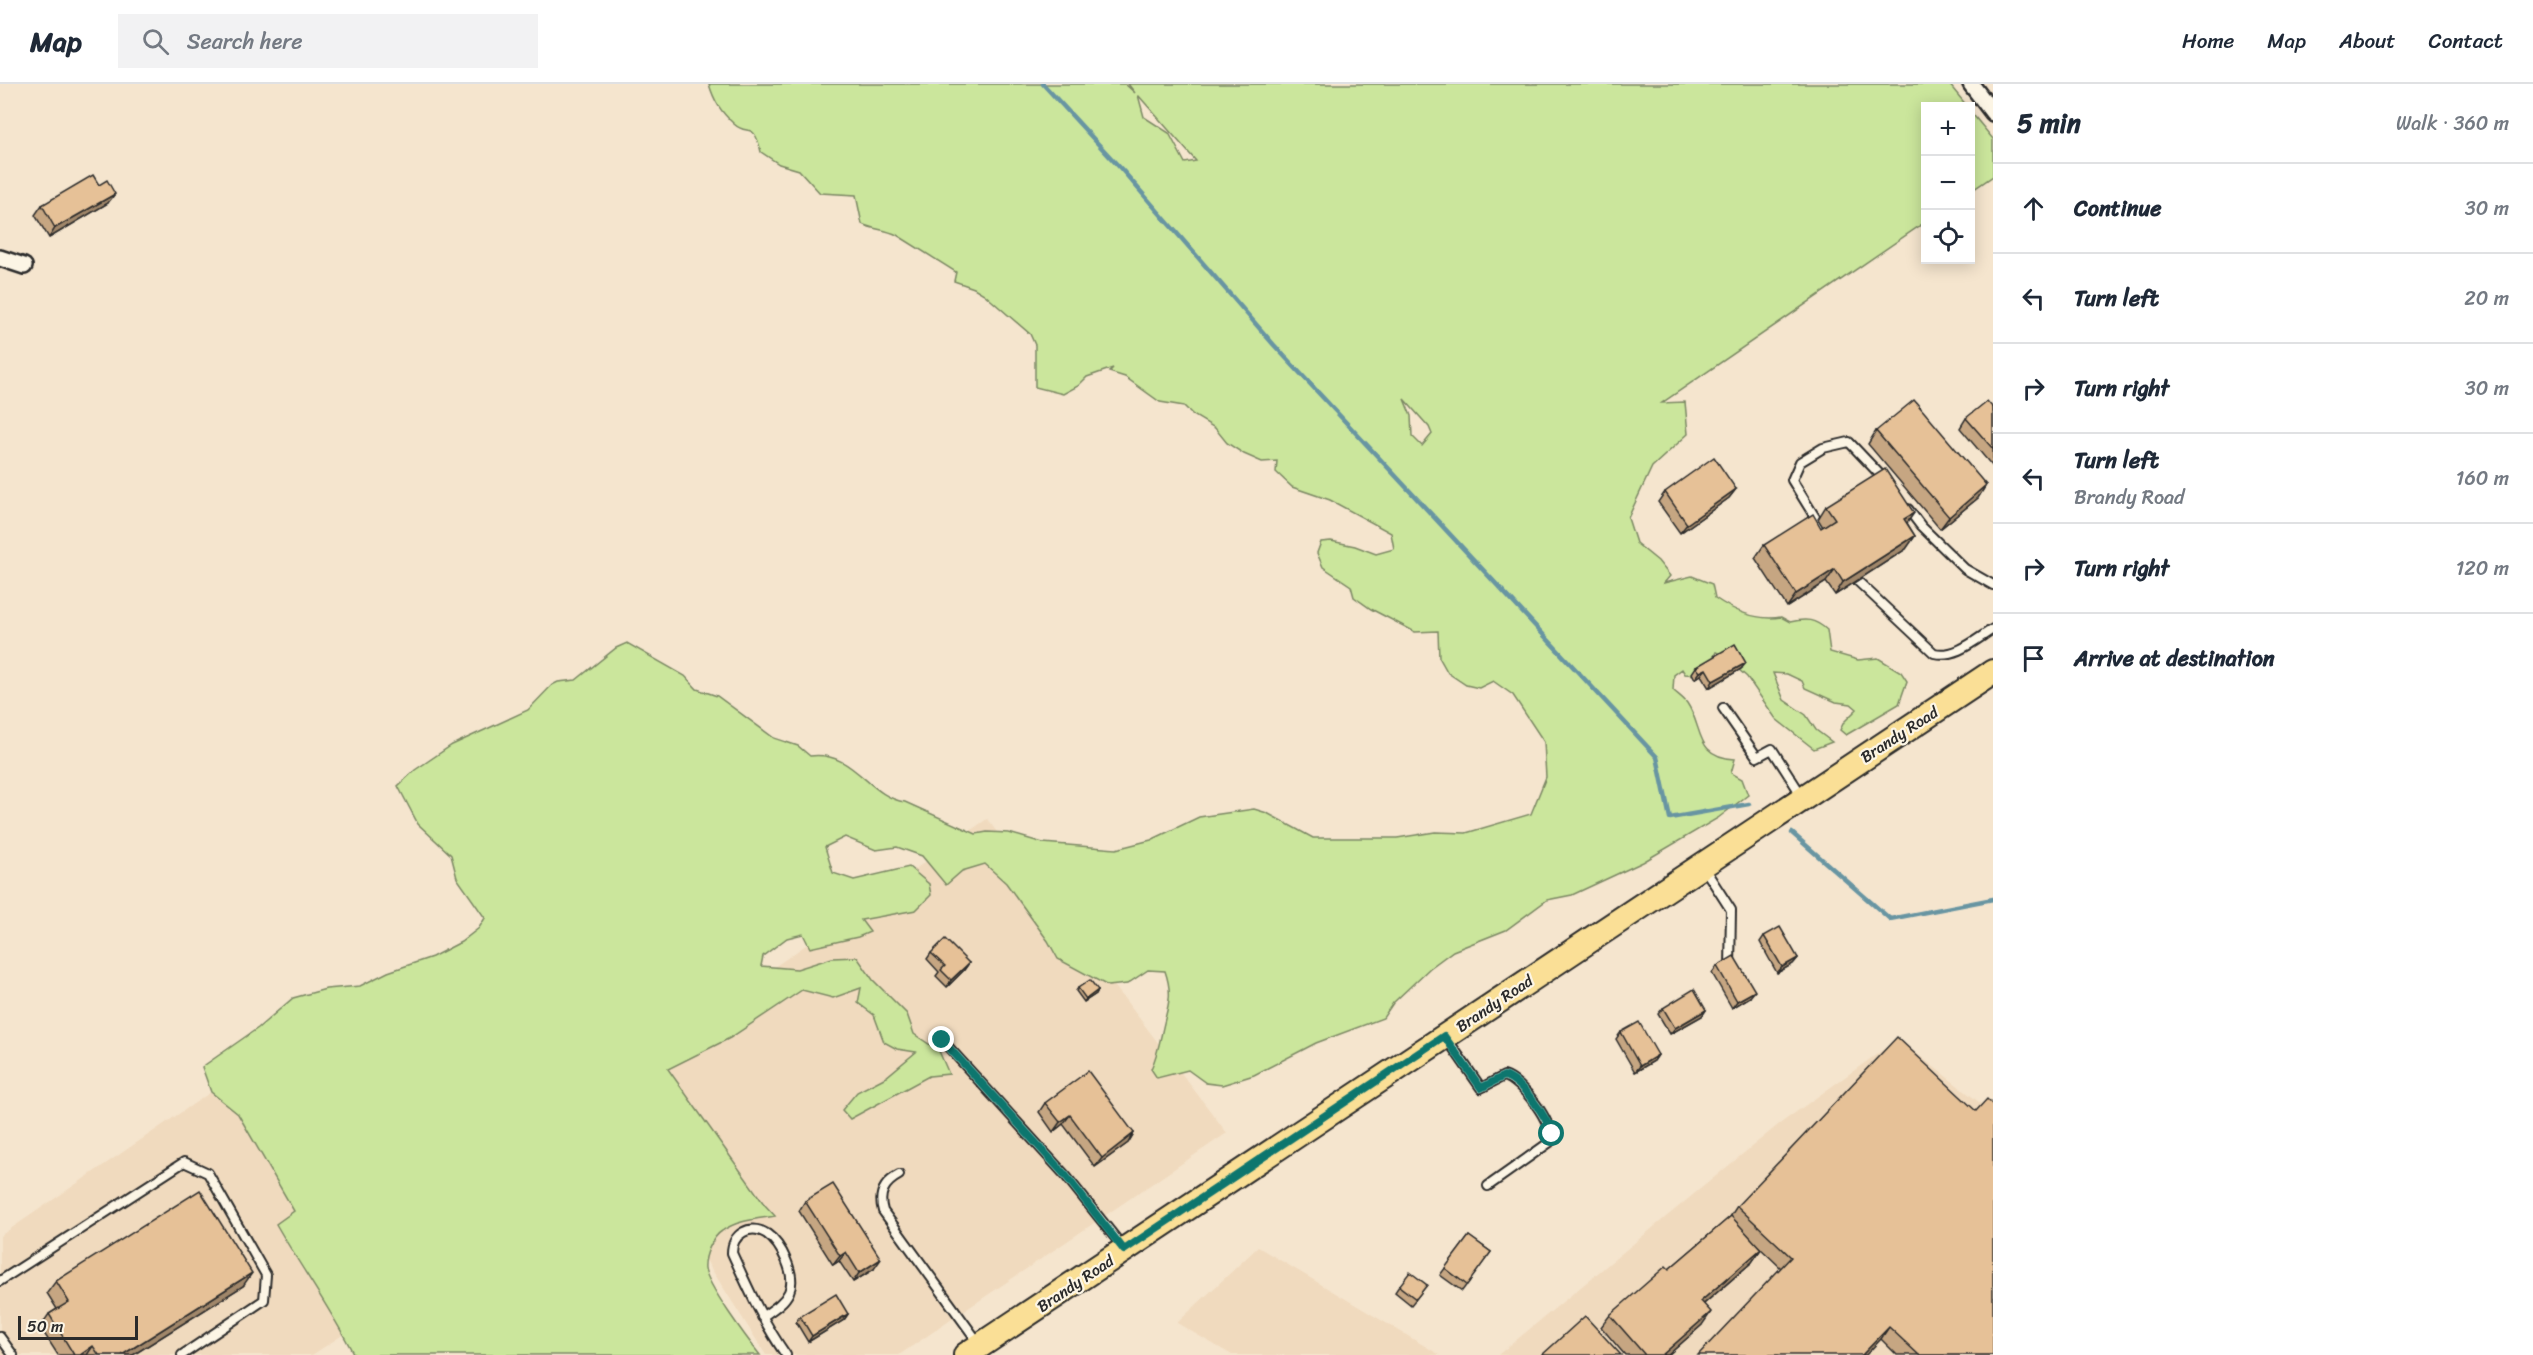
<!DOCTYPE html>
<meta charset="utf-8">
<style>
body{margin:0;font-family:Sriracha,sans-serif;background:#f2f2f3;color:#1f2937}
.controls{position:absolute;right:18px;top:18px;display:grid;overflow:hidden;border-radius:0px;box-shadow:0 3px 15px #0003}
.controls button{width:54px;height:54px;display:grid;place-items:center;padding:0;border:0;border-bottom:2px solid #e0e1e3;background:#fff;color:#1f2937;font:30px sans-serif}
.scale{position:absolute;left:18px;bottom:15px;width:120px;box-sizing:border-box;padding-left:6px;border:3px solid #2b2b2b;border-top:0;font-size:16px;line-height:21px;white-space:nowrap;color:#2b2b2b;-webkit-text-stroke:4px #fcf5e5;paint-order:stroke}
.stop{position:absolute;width:18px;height:18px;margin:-14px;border:4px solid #0f766e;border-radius:50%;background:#fff}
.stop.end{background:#0f766e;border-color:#fff;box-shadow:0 2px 6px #0008}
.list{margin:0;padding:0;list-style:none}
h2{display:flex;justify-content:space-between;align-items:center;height:78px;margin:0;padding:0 24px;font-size:26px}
h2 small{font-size:20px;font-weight:400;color:#747a83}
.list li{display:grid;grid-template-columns:39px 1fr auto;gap:18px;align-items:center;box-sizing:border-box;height:90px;padding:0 24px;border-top:2px solid #e0e1e3}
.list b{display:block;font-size:22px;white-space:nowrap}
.list p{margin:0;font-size:20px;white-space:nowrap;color:#747a83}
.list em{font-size:20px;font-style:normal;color:#747a83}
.icon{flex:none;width:33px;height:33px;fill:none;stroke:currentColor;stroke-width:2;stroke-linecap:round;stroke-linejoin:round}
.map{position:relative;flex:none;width:1993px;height:1271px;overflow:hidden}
header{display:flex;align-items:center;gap:36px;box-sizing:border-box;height:84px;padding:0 30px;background:#fff;border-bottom:2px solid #e0e1e3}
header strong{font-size:28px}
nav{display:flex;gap:33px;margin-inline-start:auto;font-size:21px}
.search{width:420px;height:54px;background:#f2f2f3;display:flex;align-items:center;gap:15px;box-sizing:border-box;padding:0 21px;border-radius:0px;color:#747a83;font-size:22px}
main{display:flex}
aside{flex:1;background:#fff}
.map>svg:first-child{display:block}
</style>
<header>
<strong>Map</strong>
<div class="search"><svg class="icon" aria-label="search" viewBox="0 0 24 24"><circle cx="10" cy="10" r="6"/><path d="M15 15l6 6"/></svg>Search here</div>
<nav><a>Home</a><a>Map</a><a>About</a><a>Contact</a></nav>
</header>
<main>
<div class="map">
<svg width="1993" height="1271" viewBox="0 0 1993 1271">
<rect width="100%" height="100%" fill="#f5e5ce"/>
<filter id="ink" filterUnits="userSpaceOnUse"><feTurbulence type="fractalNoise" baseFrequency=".0167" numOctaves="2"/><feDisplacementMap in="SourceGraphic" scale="12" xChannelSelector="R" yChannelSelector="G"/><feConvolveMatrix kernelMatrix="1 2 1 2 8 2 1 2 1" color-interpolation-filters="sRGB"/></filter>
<g filter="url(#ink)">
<g fill="#f0dabe">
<path d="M987,735L1227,1049L899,1271H766L598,1006Z"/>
<path d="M1898,955L1993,1029V1271H1498L1778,1041Z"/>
<path d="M211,1008L238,1030L294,1127L276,1140L334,1230L344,1250L312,1271H0V1152Z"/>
<path d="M1258,1163L1440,1271H1232L1177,1239Z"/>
</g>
<g fill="#cbe69c" stroke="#7b8864" stroke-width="1.5" fill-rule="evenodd">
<path d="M709,0H1125L1135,9L1128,0H1949L1967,22H1926L1925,138L1662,319L1685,318L1688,350L1652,383L1628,434L1636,459L1658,477L1670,492L1664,499L1692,492L1712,500L1715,514C1734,527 1758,537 1781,533L1790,538C1806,534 1815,535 1827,546L1830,568L1858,576L1878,574L1901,588L1907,597L1899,620L1846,651L1840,646L1844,638L1857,625L1851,620L1836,618L1805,604L1802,597L1787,590L1773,589L1784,616L1806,631L1816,646L1832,658L1814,665L1776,635L1747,593L1721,570L1716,568L1711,578L1697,591L1685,590L1682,585L1674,591L1673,606C1677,610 1683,614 1687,619C1704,644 1694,673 1735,675L1731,689L1742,695L1748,711L1718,734L1643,778L1572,811L1547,816L1506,846L1453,867L1430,884L1393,919L1383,934L1316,959L1254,991L1222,1001L1206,999L1188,986L1157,994L1151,985C1157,972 1159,962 1162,948C1167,923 1174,913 1165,887L1148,886L1127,900L1108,902L1058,875L1048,857L1006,799L985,780L962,787L946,801L922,772L897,763L876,766L845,753L825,763L833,789L854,796L909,783L929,800L931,811L916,826L861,836L870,848L858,853L810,864L803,850L787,854L763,872L761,882L797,885L832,874L857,873L873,896L907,930L914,950L939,967L949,990L929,992L850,1035L842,1026L857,1008L886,993L916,968L897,965L884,958L874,931L858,919L861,904L833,914L802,906L730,954L668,985L764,1120L775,1132C757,1135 737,1136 722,1147C712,1153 704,1173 705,1184C707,1201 748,1256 760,1271H354C331,1225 301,1184 276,1140L294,1127L238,1030L211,1008L202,983L258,944L293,914L326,905L360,902L388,888L432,873L461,858L479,844L485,834L457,794L451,771L418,740L398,702L415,686L452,661L528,626L552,601L558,598L576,596L616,564L627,559L685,592L697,605L717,612L774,654L798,662L810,672C854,666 868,713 905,718L976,750L987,748L1009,749L1043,759L1116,765L1151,756L1199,733L1254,725L1267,729L1313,754H1397L1435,748L1466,749L1531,730L1546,693L1544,658L1513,611L1493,597L1479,604L1466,601L1448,589L1439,573L1438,547L1415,548L1371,525L1354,513L1351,502L1323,483L1317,469L1321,458L1331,457L1355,462L1376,470L1394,465L1391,449L1330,416L1292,403L1276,388L1277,377L1262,378L1244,370L1227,359L1215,344L1193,331L1184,322L1160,318L1125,293L1109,288L1113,284L1087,293L1078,302L1063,310L1035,303V261L1030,250L984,210L974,204L954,197L956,188L897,151C885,145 874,146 862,140L856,111L820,109L799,86L779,80L761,68C754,36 748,53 734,40C721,28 714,17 709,0ZM1138,11L1196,77L1185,79L1169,49L1144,33ZM1404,315L1429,343L1432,350L1422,362L1412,352L1411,332Z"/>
<path d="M1970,27L1993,55V92L1971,107Z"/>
</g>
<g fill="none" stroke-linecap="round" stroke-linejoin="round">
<g stroke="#6895a2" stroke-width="4.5">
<path d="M1043,0L1123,87L1274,261L1657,673L1670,734L1749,720"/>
<path d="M1792,749L1890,835L1993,815"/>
</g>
<g stroke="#2b2b2b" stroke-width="12">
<g id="service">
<path d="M1908,425L1921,442L1965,485L1993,501"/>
<path d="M1826,451L1792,396L1800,378L1823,364L1849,358L1886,397"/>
<path d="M1850,490L1934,569C1956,574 1975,556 1993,545"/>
<path d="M1723,624L1757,673L1772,665L1802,712"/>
<path d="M1704,784L1731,826L1730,884"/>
<path d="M1447,955L1481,1004L1504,992C1522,997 1555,1040 1550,1058L1488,1102"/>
<path d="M942,956L1066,1092L1122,1162"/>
<path d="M899,1091C884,1099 878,1110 883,1127L978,1258"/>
<path d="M0,1197L184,1078L208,1089L266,1191L264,1216L182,1271"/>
<path d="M762,1233C772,1226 784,1219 789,1208C797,1191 781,1160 767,1150C750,1139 732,1150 732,1169C748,1204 764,1240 786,1271"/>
<path d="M0,1253L13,1271"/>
</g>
</g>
<g stroke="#2b2b2b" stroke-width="20">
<g id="minor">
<path d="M1971,0L1993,29"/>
<path d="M0,174L24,182"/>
</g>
</g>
<g stroke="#2b2b2b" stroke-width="28">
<path id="primary" d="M966,1271L1993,588"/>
</g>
<use href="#service" stroke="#fcf5e5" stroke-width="8"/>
<use href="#minor" stroke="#fcf5e5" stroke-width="15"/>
<use href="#primary" stroke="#fadf96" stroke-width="24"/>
</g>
<g fill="#c6a682" stroke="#2b2b2b" stroke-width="1.5">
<path d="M99,101L108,119L49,154L35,131L42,121Z"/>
<path d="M1993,324V383L1960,344L1966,334Z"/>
<path d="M1876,347L1986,401L1978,414L1940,445L1868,360Z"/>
<path d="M1736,405L1729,414L1680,449L1658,418L1665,408Z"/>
<path d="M1826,422L1907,439L1915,452L1906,465L1835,511L1826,498L1787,523L1755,474L1764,461L1823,443L1818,435Z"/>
<path d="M1696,583L1741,585L1709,604L1701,591L1695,595L1692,589Z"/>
<path d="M1764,852L1798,874L1793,880L1777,889L1760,858Z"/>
<path d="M931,869L969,879L964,886L947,903L936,892L939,888L927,875Z"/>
<path d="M1717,882L1750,913L1732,924L1712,889Z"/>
<path d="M1078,904L1098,906L1096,910L1084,918L1076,907Z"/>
<path d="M1663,924L1706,926L1702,932L1670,950L1658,930Z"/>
<path d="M1621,948L1658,971L1654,977L1635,988L1616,955Z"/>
<path d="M1045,1019L1134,1049L1128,1059L1095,1083L1063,1040L1053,1048L1039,1028Z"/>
<path d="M805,1117L874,1185L853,1198L839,1177L833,1181L799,1127Z"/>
<path d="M1737,1122L1993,1271H1897L1881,1255L1781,1184L1758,1162L1761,1165L1752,1178L1704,1220L1702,1241L1668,1271H1625L1601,1243L1610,1231L1669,1185L1730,1133Z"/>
<path d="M1469,1152L1491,1168L1462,1207L1440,1191Z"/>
<path d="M56,1197L243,1202L133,1271H58L40,1243L49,1230L57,1225L47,1209Z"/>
<path d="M1427,1201L1411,1221L1395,1208L1399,1202Z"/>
<path d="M848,1230L844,1236L808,1258L796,1238L800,1232Z"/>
</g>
<g fill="#a1876a" stroke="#2b2b2b" stroke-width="1.5">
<path d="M115,110L108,119L49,154L55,144Z"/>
<path d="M1986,401L1978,414L1940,445L1949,433Z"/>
<path d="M1736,405L1729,414L1680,449L1687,440Z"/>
<path d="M1914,429L1905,442L1904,435Z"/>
<path d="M1915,452L1906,465L1835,511L1843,498Z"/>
<path d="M1835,485L1826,498L1787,523L1796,510Z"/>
<path d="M1746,579L1741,585L1709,604L1713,597Z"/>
<path d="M1706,585L1701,591L1695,595L1700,588Z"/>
<path d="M1798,874L1793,880L1777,889L1782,883Z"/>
<path d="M969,879L964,886L947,903L951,896Z"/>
<path d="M1098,906L1096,910L1084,918L1086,915Z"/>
<path d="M1755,907L1750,913L1732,924L1737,917Z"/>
<path d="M1706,926L1702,932L1670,950L1675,944Z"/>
<path d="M1658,971L1654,977L1635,988L1640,982Z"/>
<path d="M1070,1031L1063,1040L1053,1048L1060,1038Z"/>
<path d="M1134,1049L1128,1059L1095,1083L1102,1074Z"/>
<path d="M1761,1165L1752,1178L1692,1230L1701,1217Z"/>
<path d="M846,1168L839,1177L833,1181L840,1172Z"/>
<path d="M881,1175L874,1185L853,1198L859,1189Z"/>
<path d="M252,1189L243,1202L133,1271H122Z"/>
<path d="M1711,1228L1702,1241L1668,1271H1662Z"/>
<path d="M848,1230L844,1236L808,1258L812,1252Z"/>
<path d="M1889,1243L1881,1255L1866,1271H1862Z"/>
<path d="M93,1262L87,1271H80Z"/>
</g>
<g fill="#e6c197" stroke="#2b2b2b" stroke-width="1.5">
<path d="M93,91L99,101L107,96L115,110L55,144L42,121Z"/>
<path d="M1914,316L1986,401L1949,433L1876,347Z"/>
<path d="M1987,317L1993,324V365L1966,334Z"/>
<path d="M1714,373L1736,405L1687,440L1665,408Z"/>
<path d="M1885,385L1914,429L1904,435L1915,452L1843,498L1835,485L1796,510L1764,461L1813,430L1821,444L1835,435L1826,422Z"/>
<path d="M1735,560L1746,579L1713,597L1706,585L1700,588L1696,583Z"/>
<path d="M1780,843L1798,874L1782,883L1764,852Z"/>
<path d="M945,855L969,879L951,896L941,886L945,882L931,869Z"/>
<path d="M1734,872L1755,907L1737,917L1717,882Z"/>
<path d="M1090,896L1098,906L1086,915L1078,904Z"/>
<path d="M1694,905L1706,926L1675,944L1663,924Z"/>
<path d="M1639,938L1658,971L1640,982L1621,948Z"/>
<path d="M1897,953L1976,1027L1987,1015L1993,1021V1271H1919L1889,1243L1862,1271H1698L1791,1173L1737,1122Z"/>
<path d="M1088,987L1134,1049L1102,1074L1070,1031L1060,1038L1045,1019Z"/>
<path d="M833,1100L881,1175L859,1189L846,1168L840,1172L805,1117Z"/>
<path d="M200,1106L252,1189L122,1271H99L93,1262L80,1271H74L49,1230L69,1218L56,1197Z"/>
<path d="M1731,1132L1761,1165L1701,1217L1711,1228L1662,1271H1645L1610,1231L1666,1182L1669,1185Z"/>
<path d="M1469,1152L1491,1168L1467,1201L1445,1184Z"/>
<path d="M1410,1188L1427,1201L1416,1215L1399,1202Z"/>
<path d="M836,1210L848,1230L812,1252L800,1232Z"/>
<path d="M1585,1232L1621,1271H1542Z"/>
</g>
</g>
<g fill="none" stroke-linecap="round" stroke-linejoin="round" filter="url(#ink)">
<path stroke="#0f766e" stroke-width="8" d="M942,956L1066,1092L1124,1166L1444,952L1481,1004L1504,992C1522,997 1547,1033 1552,1050"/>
</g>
<g text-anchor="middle" stroke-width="4.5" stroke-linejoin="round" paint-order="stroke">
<g font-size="16" fill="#2b2b2b" stroke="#fcf5e5">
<text transform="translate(1899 650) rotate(-33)" y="6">Brandy Road</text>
<text transform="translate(1494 919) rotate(-34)" y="6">Brandy Road</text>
<text transform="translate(1075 1199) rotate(-34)" y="6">Brandy Road</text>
</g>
</g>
</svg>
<div class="controls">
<button>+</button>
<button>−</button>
<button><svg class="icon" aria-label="locate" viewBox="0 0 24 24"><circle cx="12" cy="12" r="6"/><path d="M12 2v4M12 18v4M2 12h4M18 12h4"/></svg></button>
</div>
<div class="scale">50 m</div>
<div class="stop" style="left:1552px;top:1050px"></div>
<div class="stop end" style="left:942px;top:956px"></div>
</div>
<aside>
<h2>5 min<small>Walk · 360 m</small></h2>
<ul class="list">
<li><svg class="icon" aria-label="ahead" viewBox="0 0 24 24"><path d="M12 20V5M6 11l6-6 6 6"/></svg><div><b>Continue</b></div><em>30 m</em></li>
<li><svg class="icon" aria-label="left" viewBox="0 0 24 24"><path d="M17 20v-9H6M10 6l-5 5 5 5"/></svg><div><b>Turn left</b></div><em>20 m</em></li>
<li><svg class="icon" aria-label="right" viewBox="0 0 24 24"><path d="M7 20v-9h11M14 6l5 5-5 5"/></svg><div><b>Turn right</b></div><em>30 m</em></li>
<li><svg class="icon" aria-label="left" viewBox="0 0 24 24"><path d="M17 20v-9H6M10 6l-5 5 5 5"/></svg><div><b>Turn left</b><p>Brandy Road</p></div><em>160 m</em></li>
<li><svg class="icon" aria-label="right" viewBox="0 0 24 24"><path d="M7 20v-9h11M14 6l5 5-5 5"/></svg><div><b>Turn right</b></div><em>120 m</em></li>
<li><svg class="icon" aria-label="arrive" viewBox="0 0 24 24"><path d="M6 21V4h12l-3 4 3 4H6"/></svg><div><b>Arrive at destination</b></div></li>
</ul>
</aside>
</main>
